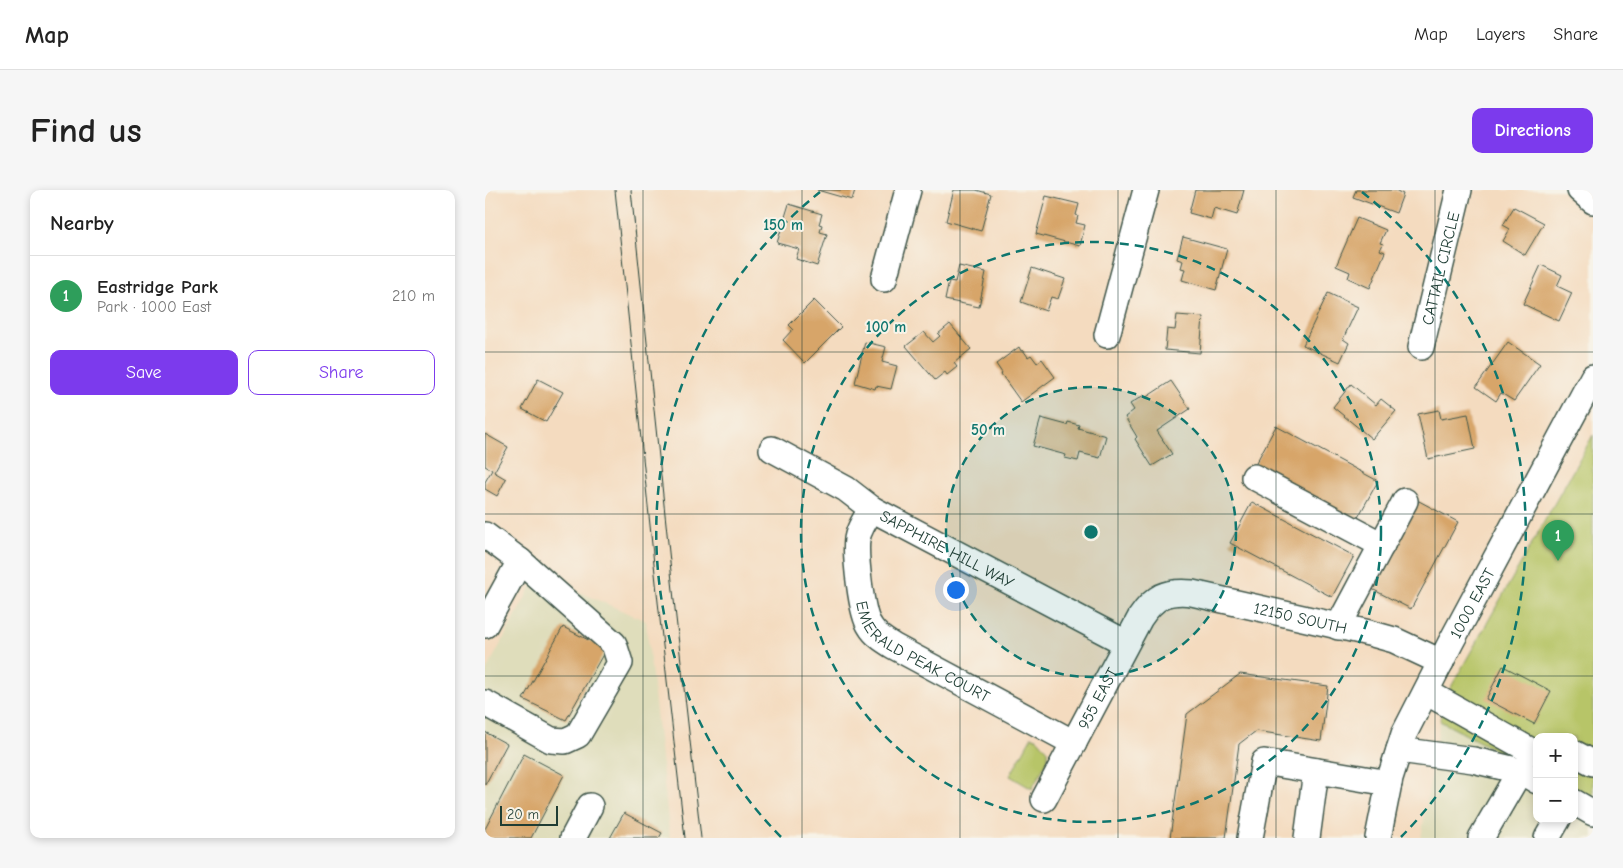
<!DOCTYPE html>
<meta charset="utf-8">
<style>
body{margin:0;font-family:"Comic Neue",sans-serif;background:#f6f6f6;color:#222}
.controls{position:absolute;right:15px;bottom:15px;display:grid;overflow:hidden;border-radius:10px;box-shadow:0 2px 8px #0003}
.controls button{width:45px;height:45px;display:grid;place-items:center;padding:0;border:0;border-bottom:1px solid #e0e0e0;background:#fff;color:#222;font:25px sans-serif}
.scale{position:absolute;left:15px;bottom:12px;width:58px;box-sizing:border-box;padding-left:5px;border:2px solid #1f3d34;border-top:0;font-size:14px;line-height:18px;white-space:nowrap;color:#1f3d34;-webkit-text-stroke:4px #f7f3e8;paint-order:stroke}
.you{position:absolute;left:470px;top:399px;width:18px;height:18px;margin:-12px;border:4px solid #fff;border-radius:50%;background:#1a73e8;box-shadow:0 0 0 8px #1a73e833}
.badge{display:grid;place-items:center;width:32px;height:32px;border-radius:50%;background:#7c3aed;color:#fff;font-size:16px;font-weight:700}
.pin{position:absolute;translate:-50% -41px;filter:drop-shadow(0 1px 2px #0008)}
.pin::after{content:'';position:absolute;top:26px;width:18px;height:15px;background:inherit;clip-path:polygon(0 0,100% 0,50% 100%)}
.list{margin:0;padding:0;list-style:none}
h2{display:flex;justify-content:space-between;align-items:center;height:65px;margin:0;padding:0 20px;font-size:21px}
h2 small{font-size:16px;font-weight:400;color:#767676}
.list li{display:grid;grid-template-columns:32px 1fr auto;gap:15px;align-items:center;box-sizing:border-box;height:80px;padding:0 20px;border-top:1px solid #e0e0e0}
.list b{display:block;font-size:19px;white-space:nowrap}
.list p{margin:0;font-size:16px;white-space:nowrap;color:#767676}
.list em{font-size:16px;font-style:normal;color:#767676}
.actions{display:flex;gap:10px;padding:15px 20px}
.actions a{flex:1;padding:11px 0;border:1px solid #7c3aed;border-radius:10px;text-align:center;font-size:18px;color:#7c3aed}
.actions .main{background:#7c3aed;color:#fff}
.map{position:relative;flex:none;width:1108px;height:648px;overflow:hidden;border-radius:10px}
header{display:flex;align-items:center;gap:30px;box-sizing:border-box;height:70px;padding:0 25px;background:#fff;border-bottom:1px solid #e0e0e0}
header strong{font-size:24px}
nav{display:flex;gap:28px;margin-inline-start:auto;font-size:18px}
.intro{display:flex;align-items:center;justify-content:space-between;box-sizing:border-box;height:120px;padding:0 30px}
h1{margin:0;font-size:35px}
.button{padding:12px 22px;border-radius:10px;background:#7c3aed;color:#fff;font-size:18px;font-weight:700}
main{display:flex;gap:30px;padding:0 30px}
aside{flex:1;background:#fff;border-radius:10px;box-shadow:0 2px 8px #0003}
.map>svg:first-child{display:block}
</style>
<header>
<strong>Map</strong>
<nav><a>Map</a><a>Layers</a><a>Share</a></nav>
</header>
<div class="intro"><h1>Find us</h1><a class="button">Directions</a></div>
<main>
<aside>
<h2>Nearby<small></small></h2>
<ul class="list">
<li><span class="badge" style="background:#2e9e5b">1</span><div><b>Eastridge Park</b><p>Park · 1000 East</p></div><em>210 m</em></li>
</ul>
<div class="actions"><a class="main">Save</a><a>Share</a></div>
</aside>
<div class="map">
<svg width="1108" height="648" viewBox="0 0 1108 648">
<rect width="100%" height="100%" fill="#f7f3e8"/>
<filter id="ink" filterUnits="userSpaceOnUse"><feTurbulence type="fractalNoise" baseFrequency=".02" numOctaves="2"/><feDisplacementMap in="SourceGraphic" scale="10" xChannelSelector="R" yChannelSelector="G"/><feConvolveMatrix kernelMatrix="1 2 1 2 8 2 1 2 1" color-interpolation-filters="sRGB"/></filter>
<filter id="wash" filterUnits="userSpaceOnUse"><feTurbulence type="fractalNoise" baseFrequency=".0096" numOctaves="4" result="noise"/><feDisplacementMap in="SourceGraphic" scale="20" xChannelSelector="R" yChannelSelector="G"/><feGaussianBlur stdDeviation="1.12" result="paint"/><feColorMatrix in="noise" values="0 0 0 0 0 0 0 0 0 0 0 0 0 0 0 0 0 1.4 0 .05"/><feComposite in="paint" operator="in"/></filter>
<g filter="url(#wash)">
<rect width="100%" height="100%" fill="#f4dbbf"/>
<g fill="#dfddbb">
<path d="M53,384L161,431L185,648H0V483Z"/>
<path d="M955,531L1052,582V629H1089V602L1108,612V648H936Z"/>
</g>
<g fill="#b7c567" stroke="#6b814e">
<path d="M1108,245V612L1089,602V547H1052V582L955,531L966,497Z"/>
<path d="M547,546L554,550L563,561V569L547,599L525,586Z"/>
</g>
<g id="blocks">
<g fill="#d7a569">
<path d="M332,0H370L367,10Z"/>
<path d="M469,0H491L506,4L496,41L461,31Z"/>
<path d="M710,0H759L752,25L729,18L726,29L704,23Z"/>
<path d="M871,0H910L918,4L911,23L868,7Z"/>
<path d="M561,6L594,14L591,25L593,26L591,33L600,35L595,56L551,44Z"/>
<path d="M304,14L337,24L334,34L337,35L335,42L342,44L332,76L311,69L314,59L292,53Z"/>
<path d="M1029,17L1059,33L1040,65L1018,51L1025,39L1018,35Z"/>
<path d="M872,28L901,40L895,53L898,54L895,60L900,62L885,98L863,88L865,82L851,76Z"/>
<path d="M698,47L742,59L731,100L697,90L700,79L696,78L698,71L692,69Z"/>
<path d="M1056,75L1077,85L1072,96L1087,103L1074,131L1038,114Z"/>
<path d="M474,76L501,82L494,117L460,110L464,91L470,92Z"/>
<path d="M547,78L580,89L573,109L566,107L561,121L536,112Z"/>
<path d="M843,103L873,117L858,149L864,153L855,172L818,155Z"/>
<path d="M329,110L356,137L320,173L298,150L308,139L304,135Z"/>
<path d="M692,125L718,127L715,163L680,160L682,139L690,140Z"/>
<path d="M465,134L486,159L469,173L472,177L462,185L460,182L450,190L421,156L439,142L448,152L455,146L453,144Z"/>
<path d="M380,152L401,157L397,172L412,176L406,199L391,196L390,199L370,193Z"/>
<path d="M1023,152L1055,174L1029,211L1016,203L1011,211L991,197Z"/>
<path d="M534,157L536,161L538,160L543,167L546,165L552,173L557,169L570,187L536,212L516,184L517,183L511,174Z"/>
<path d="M53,189L78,202L61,232L37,219Z"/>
<path d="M686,191L705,219L672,241L687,264L667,276L650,249L652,247L640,227L649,220L645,214L659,205L660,208Z"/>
<path d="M866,194L891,215L896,209L911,221L887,249L848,217Z"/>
<path d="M954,220L956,229L983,224L990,259L943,269L933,224Z"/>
<path d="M556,228L582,235L583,232L594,235L593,238L621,246L615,268L595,263L593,271L580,268L581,265L548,256Z"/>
<path d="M791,236L893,291L871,331L769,277Z"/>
<path d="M0,244L23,257L9,282L21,289L12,306L0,299V292L7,280L0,276Z"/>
<path d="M934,311L973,332L926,419L887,399Z"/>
<path d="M767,312L869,366L847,407L745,353Z"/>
<path d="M78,437L121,459L81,530L38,509Z"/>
<path d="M1018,476L1066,501L1049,534L1001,509Z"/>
<path d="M755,484L843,496L836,551L771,541L754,554L741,648H685L702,524Z"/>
<path d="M0,542L22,554L0,595Z"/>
<path d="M39,564L79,585L46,648H0V639Z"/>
<path d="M139,623L177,643L174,648H125Z"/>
</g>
</g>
</g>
<g filter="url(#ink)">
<use href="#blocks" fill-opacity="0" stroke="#3f5549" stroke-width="1"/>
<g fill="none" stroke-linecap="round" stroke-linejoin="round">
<g stroke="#3f5549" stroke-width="28">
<g id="minor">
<path d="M1095,0L1108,11"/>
<path d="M399,89L423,0"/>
<path d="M622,145L661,0"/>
<path id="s1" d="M936,157L974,0"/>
<path id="s2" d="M287,259L361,299L387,319L641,453"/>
<path d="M769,287L897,355"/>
<path id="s3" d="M387,319C381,328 374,338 372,349C370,365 376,424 385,436C390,445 400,451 408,456L589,553"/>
<path d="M0,345L35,371L129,454L135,473L93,545L80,551L66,550L0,513"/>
<path d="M0,435L35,371"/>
<path d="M853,437L920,311"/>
<path d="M941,502L1048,562H1052"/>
<path d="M914,560L988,570L1035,581L1052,591"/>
<path d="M1089,563L1108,573"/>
<path id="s4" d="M559,609L655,428C669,407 681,400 707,403L884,443L909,450L956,472"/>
<path d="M1089,612L1108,623"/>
<path d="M88,648L105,616"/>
<path d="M765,648L779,572L904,593"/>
<path d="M822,648L831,581"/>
<path id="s5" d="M893,648L905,588L919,544L966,452L1108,187"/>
<path d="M996,648L1035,581"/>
<path d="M1062,648L1073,629"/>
</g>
</g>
<use href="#minor" stroke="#fff" stroke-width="25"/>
<g stroke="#1f3d34" stroke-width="1">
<path d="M130,0L173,412L200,648"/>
<path d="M146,0L189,410L216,648"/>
</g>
</g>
</g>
<path fill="none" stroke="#1f3d34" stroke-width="1" stroke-opacity="0.55" d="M158,0V648M317,0V648M475,0V648M633,0V648M791,0V648M950,0V648M0,162H1108M0,324H1108M0,486H1108"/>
<circle cx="606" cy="342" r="145" fill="#0f766e" fill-opacity=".12"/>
<g fill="none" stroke="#0f766e" stroke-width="2.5" stroke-dasharray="9 6">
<circle cx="606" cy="342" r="145"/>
<circle cx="606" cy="342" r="290"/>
<path d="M296 647A435 435 0 0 1 335 2M877 2A435 435 0 0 1 916 647"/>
</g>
<g text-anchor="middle" stroke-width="4" stroke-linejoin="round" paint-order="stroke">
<g font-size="16" fill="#1f3d34" stroke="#f7f3e8">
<text dy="6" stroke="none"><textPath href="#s1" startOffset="81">CATTAIL CIRCLE</textPath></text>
<text dy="6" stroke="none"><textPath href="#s2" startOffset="202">SAPPHIRE HILL WAY</textPath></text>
<text dy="6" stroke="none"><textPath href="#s5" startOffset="255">1000 EAST</textPath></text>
<text dy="6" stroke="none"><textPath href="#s4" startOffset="378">12150 SOUTH</textPath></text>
<text dy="6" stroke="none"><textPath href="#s3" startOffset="179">EMERALD PEAK COURT</textPath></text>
<text dy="6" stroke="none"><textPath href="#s4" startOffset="114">955 EAST</textPath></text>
</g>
</g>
<circle cx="606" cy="342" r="8" fill="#0f766e" stroke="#f7f3e8" stroke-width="2.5"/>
<g font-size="15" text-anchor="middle" font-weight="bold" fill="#0f766e" stroke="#f7f3e8" stroke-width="4" stroke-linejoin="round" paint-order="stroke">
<text x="298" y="40">150 m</text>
<text x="401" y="142">100 m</text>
<text x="503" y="245">50 m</text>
</g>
</svg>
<div class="controls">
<button>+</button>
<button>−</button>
</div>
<div class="scale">20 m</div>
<div class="you"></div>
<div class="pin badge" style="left:1073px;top:371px;background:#2e9e5b">1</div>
</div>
</main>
